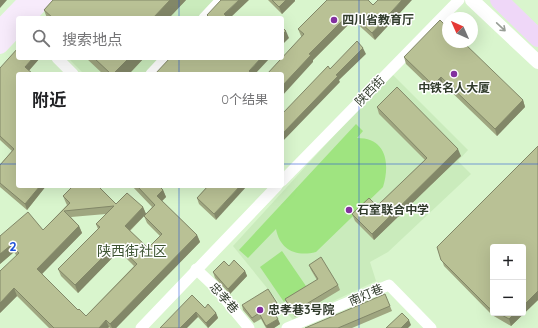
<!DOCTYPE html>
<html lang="zh">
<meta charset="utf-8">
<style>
body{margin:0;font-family:Quicksand,"Noto Sans SC",sans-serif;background:#f6f6f6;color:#202124}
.controls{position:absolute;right:12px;bottom:12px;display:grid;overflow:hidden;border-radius:4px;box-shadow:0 4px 16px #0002}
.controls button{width:36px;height:36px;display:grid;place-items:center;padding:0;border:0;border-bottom:1px solid #e0e0e0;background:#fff;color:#202124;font:20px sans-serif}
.compass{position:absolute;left:442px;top:12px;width:36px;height:36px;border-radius:50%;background:#fff;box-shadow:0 4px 16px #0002;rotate:315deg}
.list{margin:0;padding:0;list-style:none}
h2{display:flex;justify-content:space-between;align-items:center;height:52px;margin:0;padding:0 16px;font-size:17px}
h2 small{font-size:13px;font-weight:400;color:#757577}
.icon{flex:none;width:22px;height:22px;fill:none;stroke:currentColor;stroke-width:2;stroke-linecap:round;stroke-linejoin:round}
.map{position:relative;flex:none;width:538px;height:328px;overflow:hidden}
.search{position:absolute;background:#fff;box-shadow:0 4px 16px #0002;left:16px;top:16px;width:268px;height:44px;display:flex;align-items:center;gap:10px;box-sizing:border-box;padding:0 14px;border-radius:4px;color:#757577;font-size:15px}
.panel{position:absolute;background:#fff;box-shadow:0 4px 16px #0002;left:16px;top:72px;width:268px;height:116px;border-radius:4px}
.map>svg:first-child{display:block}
</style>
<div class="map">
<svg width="538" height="328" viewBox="0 0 538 328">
<rect width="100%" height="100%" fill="#d9f5cd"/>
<g fill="#caebbc">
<path d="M63,0H216L199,18H46Z"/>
<path d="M68,58H161L145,74H84Z"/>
<path d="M391,73L468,150L458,161L471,174L388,252L370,262L376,281L293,320L233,246Z"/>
</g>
<g fill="#9fe480">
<path d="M356,124L363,131L357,138C387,138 390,164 383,187L316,252C296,257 280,250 276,229L248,258L239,250Z"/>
<path d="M282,251L306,286L284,302L260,267Z"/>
</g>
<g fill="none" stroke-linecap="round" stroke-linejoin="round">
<g stroke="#fff" stroke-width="11">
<path d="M204,18L221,0"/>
<path d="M57,58L73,74"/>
<path d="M151,74L166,58"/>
<path d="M282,181L459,0"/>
<path d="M196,269L215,287L249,328"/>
<path d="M141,328L277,186"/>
<path d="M287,328L389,285L431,328"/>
</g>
<path stroke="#fff" stroke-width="14" d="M472,0L538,62"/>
<g stroke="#f7ebfb" stroke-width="16">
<path d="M27,18L44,0"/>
<path d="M0,28L27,0"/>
<path d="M0,46L18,27"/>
</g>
<path stroke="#efd7f8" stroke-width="18" d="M499,0L538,38"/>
</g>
<g fill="#9fa680" fill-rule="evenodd">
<path d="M53,0H186L169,18H47L44,10Z"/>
<path d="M268,0H295V1L282,14Z"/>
<path d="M368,0L375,40L353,20L313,60V62L301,36L298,29Z"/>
<path d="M404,57L523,100L525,107L497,136L443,84L435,92L406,64Z"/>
<path d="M18,58H40L29,70L18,186H46L27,210L0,187V165L12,151L0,140V68Z"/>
<path d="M86,58H144L129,74H103Z"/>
<path d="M377,107L461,156L374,240L355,221L352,214L377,206L425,160L379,114Z"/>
<path d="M538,146V300L511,326L492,315L444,266L437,247ZM493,247H523V313H493Z"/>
<path d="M132,186H159L163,190L166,197L162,201L197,235L200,242L116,328H110L109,327L108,328H49L17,296L0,313L16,255L14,252L0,264V236L43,230L67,205L66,203L63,196L101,189L116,204L143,207L146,214L130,231L148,248L160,236L147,223L144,216L152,207ZM106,214L96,224L98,229L58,269L61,276L78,293L119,251L134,266L86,316L78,310L42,274L82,233L79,226L71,217Z"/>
<path d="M208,186L216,220L199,204L197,198Z"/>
<path d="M309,265L338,285L340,290L295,317L287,304L285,299L317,280L311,270Z"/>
<path d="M229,266L245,271L247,276L230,294L215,278L213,272Z"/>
<path d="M277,303L278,308L273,311L280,324L274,328H266L261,319L254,323L243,310L242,305Z"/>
<path d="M390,306L392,311L352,328H305Z"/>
<path d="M205,308L216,313L218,318L208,328L198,317L160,328Z"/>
</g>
<g fill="#828768">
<path d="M0,0H7L0,8Z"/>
<path d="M170,0H186L169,18H153Z"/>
<path d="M239,0H249L230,18H225L224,14Z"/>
<path d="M286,0H295V1L282,14L279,7Z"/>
<path d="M402,0H412L375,40L372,33Z"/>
<path d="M350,13L353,20L313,60V62L282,96V86L309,54Z"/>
<path d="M286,31L289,38L282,45V35Z"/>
<path d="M363,48L366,54L339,80L340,82L282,142V134L336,75Z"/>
<path d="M33,58H40L27,73L25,67Z"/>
<path d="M129,58H144L129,74H113Z"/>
<path d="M261,58H270L255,74H250L249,71Z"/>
<path d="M441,77L443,84L435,92L433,85Z"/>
<path d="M523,100L525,107L497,136L495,129Z"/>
<path d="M458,149L461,156L374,240L372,234Z"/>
<path d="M40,186H46L27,210L25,204Z"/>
<path d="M97,186H103L98,191Z"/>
<path d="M240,186H247L216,220L214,214Z"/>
<path d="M163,190L166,197L160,203L157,196Z"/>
<path d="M143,207L146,214L127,233L125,226Z"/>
<path d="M79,226L82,233L40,276L37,269Z"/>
<path d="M197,235L200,242L116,328H112L110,324Z"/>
<path d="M116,244L119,251L78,293L75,285Z"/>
<path d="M11,245L14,252L0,264V254Z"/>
<path d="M245,271L247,276L230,294L228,289Z"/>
<path d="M14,288L17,296L0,313V303Z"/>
<path d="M538,291V300L511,326L509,319L515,313H523V306Z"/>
<path d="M196,312L198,317L187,328H180Z"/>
<path d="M216,313L218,318L208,328L206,323Z"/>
<path d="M278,319L280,324L274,328H267L266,326Z"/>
<path d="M106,320L109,327L108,328H99Z"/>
<path d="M409,320L411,325L408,328H401Z"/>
</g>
<g fill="#b9c195" stroke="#828768" fill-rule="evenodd">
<path d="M53,0H170L153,18H53L44,10Z"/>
<path d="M221,0H239L224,14L228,18H208L209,17L207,15Z"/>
<path d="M272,0H286L279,7Z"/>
<path d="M327,0H368L373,5L378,0H402L372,33L350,13L309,54L311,55L282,86V74H267L304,34L298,29Z"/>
<path d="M440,20L448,28V42H463L523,100L495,129L441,77L433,85L404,57Z"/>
<path d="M282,27L286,31L282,35Z"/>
<path d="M357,41L363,48L336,75L338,76L282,134V114L328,66L330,69Z"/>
<path d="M18,48V58H33L25,67L33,74H18V186H40L25,204L0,183V165L14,149L0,136V68Z"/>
<path d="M94,58H129L113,74H111Z"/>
<path d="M170,58H261L249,71L252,74H227V73L226,74H155Z"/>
<path d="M397,87L458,149L372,234L352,214L369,198L377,206L427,158L377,107Z"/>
<path d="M538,146V291L523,306V247H493V310L489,308L441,260L437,247Z"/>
<path d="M73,186H98L116,204L127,193L143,207L125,226L148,248L162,234L144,216L155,205L137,186H159L163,190L157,196L197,235L110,324L106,320L99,328H54L14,288L0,303V271L19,253L11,245L0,254V236L28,212L43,230L70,203L63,196ZM114,206L96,224L100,227L58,269L75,285L116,244L137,264L86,316L79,309L78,310L37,269L79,226L64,211Z"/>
<path d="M208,186H240L214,214L197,198Z"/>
<path d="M321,257L338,285L293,312L285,299L318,279L309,265Z"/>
<path d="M234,260L245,271L228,289L213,272L224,261L229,266Z"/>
<path d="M268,289L277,303L270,306L278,319L266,326L259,313L252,318L242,305Z"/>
<path d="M385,294L390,306L338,328H305Z"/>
<path d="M192,295L205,308L208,304L216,313L206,323L196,312L180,328H160Z"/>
<path d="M402,313L409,320L401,328H386Z"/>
<path d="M498,313H515L509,319Z"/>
</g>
<defs><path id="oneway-shaft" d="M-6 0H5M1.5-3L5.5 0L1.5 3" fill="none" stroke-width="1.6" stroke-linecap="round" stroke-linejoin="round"/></defs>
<use stroke="#989e96" href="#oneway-shaft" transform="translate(501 27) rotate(43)"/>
<path fill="none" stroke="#1d4ed8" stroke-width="1" stroke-opacity="0.55" d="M179,0V18M359,0V328M179,58V74M0,164H18M282,164H538M179,186V328"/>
<g fill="#83309f" stroke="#fff" stroke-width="1.5">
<circle cx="334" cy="20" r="4"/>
<circle cx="454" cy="74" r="4"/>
<circle cx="349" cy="210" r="4"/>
<circle cx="260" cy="310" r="4"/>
</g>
<g text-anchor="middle" stroke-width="3" stroke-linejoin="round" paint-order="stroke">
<g font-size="12" font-weight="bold" fill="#313c2c" stroke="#fff" text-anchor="start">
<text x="342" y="24">四川省教育厅</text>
<text x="454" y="92" text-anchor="middle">中铁名人大厦</text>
<text x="357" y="214">石室联合中学</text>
<text x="268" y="314">忠孝巷3号院</text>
</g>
<g font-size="12" fill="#313c2c" stroke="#fff">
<text transform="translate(370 91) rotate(-46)" y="4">陕西街</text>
<text transform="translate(366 295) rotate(-23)" y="4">南灯巷</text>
<text transform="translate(224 298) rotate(48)" y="4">忠孝巷</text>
</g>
<g font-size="14" fill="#3d5432" stroke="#fff">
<text x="132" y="256">陕西街社区</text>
</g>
</g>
<g font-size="13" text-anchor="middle" font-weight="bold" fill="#1d4ed8" stroke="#fff" stroke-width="3" stroke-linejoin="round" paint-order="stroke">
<text x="13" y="251">2</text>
</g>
</svg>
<div class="controls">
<button>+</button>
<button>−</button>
</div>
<svg class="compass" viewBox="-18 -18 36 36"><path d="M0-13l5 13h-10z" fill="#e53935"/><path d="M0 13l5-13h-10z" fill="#757577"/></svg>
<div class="search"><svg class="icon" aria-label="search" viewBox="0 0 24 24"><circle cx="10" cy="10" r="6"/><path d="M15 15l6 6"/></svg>搜索地点</div>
<section class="panel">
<h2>附近<small>0个结果</small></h2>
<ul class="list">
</ul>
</section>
</div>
